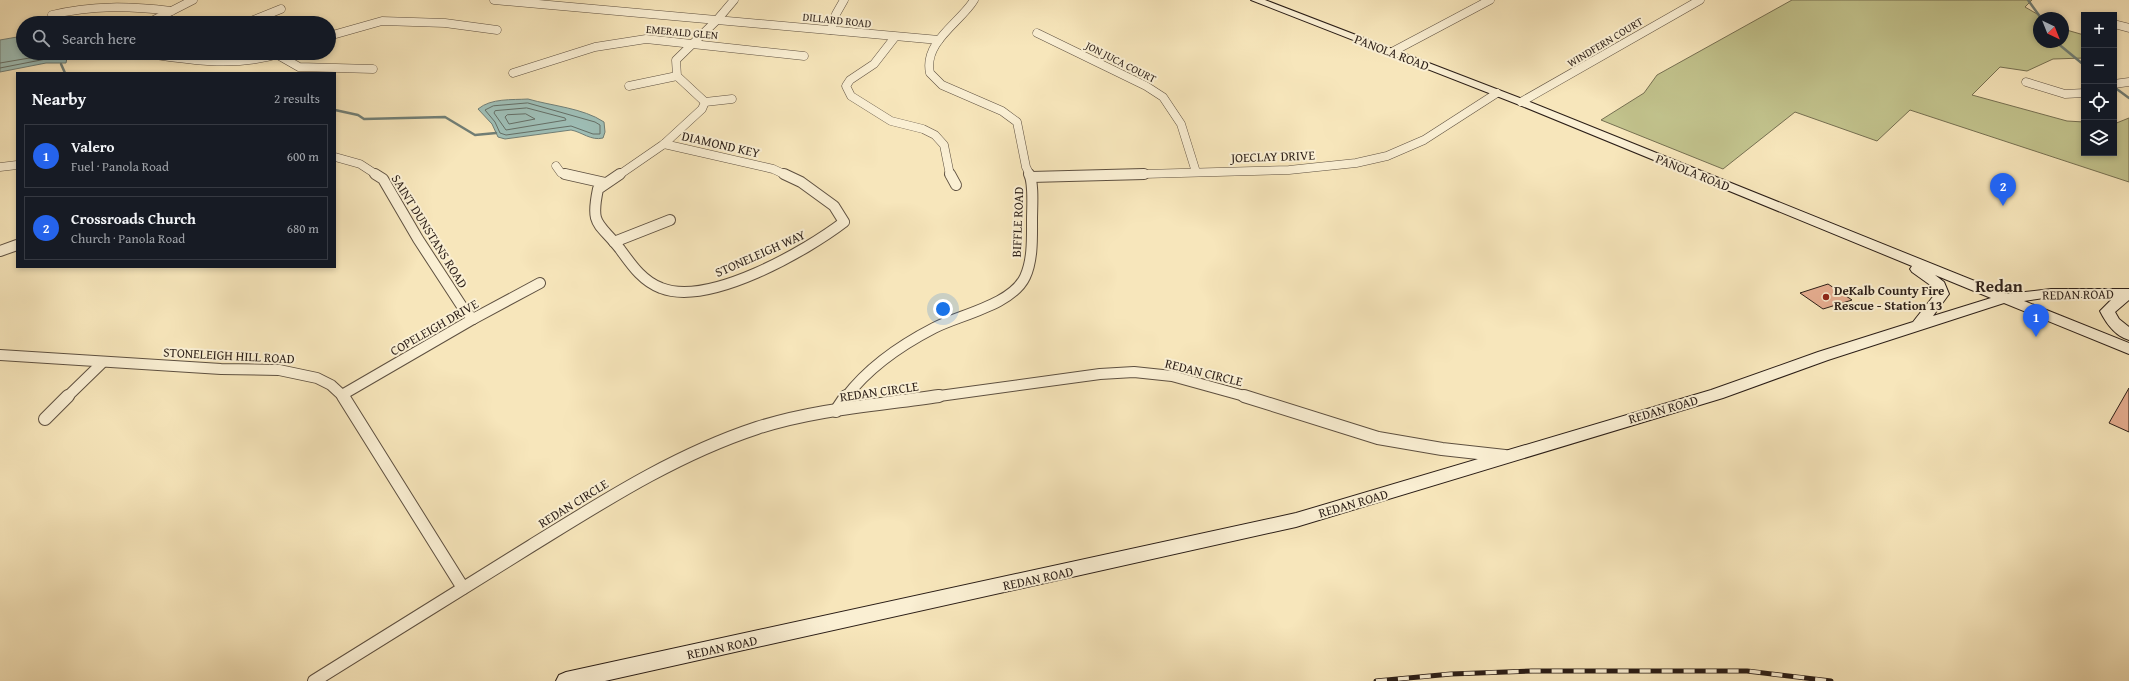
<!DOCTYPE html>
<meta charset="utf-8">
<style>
body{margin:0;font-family:"Gentium Book Plus",serif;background:#20242c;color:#f1f3f6}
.controls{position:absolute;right:12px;top:12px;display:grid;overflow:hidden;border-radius:0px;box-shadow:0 2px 6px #0003}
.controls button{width:36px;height:36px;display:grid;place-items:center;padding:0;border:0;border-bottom:1px solid #363941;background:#171b24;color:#f1f3f6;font:20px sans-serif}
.compass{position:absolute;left:2033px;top:12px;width:36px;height:36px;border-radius:50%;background:#171b24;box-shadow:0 2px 6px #0003;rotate:137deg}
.you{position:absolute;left:943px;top:309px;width:14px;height:14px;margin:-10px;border:3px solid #fff;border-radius:50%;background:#1a73e8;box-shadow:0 0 0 6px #1a73e833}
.badge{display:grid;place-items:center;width:26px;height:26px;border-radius:50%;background:#2563eb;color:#fff;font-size:13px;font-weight:700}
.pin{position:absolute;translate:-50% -33px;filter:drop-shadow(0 1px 2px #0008)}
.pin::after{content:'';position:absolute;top:21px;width:14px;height:12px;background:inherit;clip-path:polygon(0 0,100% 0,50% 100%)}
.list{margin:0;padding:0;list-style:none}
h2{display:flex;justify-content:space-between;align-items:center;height:52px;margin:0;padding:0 16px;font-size:17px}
h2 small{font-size:13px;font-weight:400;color:#9ea1a6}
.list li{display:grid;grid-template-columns:26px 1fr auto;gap:12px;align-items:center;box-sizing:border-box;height:64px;margin:0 8px 8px;padding:0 8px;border:1px solid #363941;border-radius:0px}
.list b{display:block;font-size:15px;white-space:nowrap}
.list p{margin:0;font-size:13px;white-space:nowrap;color:#9ea1a6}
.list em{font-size:13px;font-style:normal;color:#9ea1a6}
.icon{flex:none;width:22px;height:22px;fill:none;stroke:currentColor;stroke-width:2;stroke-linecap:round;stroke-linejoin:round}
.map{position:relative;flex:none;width:2129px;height:681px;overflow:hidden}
.search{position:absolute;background:#171b24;box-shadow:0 2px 6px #0003;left:16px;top:16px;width:320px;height:44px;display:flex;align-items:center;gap:10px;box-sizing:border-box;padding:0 14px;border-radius:22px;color:#9ea1a6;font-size:15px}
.panel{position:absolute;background:#171b24;box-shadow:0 2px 6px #0003;left:16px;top:72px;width:320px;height:196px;border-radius:0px}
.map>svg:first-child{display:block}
</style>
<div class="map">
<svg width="2129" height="681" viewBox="0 0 2129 681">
<rect width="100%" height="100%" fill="#f7e6bb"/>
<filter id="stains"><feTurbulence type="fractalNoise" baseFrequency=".005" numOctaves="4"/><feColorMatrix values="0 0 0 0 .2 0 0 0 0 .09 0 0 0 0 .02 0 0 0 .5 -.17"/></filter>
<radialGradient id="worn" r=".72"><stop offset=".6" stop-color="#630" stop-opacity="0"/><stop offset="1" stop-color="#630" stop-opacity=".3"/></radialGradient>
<path fill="#c2c38d" stroke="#767052" d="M1792,0H2032L2025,7L2044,18H2039V42H2063V29L2084,35V58L2053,59L2027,71L2000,67L1972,95L2067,121L2084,122V153H2114V124L2129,118V182L1910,110L1877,141L1795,112L1723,169L1601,120L1644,93L1657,75Z"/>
<g fill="#9ebeb6" stroke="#707e76">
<path d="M17,37L23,38V53H68L66,63H46L0,72V40Z"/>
<path d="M528,99C552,106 583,108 604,122L605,132L603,138C591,141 582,132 571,130L505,139L498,137L492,124L478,109C491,98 512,100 528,99Z"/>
</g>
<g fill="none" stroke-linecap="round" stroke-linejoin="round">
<g stroke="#646e66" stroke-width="1">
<path d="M0,63L59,53"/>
<path d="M0,68L46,59H62L64,53"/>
<path d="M528,103L595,122L600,125V134H593L571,126L506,135L500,133L495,122L485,110L493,106Z"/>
<path d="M527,108L565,118L566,120L506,130L494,113L495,111Z"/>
<path d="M526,114L535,119L509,124L505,117L507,115Z"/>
</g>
<g stroke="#707e76" stroke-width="2.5">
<path d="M2028,0L2041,18"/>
<path d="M2056,42L2084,65"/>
<path d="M61,64L65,73"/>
<path d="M2114,87L2129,98"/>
<path d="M335,110L358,115L364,119L445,117L475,135L496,133"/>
</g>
</g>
<g fill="#e6ad90" stroke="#2b1e17">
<path d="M1828,284L1852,300L1823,309L1800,293Z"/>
<path d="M2129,388V432L2109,423Z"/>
</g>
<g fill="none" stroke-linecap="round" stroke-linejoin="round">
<g stroke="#5e5040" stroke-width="9">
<g id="street-far2">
<path d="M494,0L939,40"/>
<path d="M974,0C961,22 923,42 930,73L942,85L1002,111L1017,122L1026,167L1030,175"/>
<path d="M52,15C92,5 130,6 171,11"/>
<path d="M148,23L193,0"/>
<path d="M246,23L281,9"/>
<path d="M2114,24L2129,28"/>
<path d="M831,30L836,14L844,0"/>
<path d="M1037,33L1146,86L1163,97L1181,124L1196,172"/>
<path d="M329,36L382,21L445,23L497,30"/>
<path d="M895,37L874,64L850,80L846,86L851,96L891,121L923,129L935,135L944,145L950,175"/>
<path d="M1392,52L1490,0"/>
<path d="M142,53C190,60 235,68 282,53"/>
<path d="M278,55L299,67L373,69"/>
<path d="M513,73L595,47L646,39L804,56"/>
<path d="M2026,82L2065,94L2084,93"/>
<path d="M2114,84L2129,82"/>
<path d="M629,86L677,76"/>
<path d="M705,102L732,99"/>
<path d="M1521,102L1700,0"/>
<path d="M664,144L773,169L786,175"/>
<path d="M664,144L702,109L705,102L677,76L676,60L717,20L734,0"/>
<path d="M335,157L360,164L377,175"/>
<path d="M556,166L561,173L569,175"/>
<path d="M0,167L17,165"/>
<path d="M619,175L664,144"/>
<path d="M1107,175L1289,170L1356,163L1387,156L1424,140L1497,93"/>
</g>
</g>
<g stroke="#5e5040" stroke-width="12">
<g id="street-far1">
<path d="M375,174L383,179L418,239L463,308L473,319"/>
<path d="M565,174L605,183"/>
<path d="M620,174L598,189C590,227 599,222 620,249C631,264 642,281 661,288C709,307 806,251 844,222L834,206L801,182L784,174"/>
<path d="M950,174L956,185"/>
<path d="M1031,177L1144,174"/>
<path d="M614,242L670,220"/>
<path d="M0,251L17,245"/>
<path d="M0,355L221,369L279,370L317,378L331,385L344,397"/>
<path d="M342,395L473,319L540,283"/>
<path d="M67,397L102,363"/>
<path d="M846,397C868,368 901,345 934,328C959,315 1012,305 1025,277C1033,260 1032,237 1032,219C1032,208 1034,183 1029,174"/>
<path d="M932,397L1100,374L1134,372L1172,376L1248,397"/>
</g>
</g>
<g stroke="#5e5040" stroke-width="14">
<g id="street">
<path d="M343,396L463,588"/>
<path d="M1244,396L1378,438L1442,449L1505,456"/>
<path d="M836,411L846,396"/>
<path d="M45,419L68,396"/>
<path d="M314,681C386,636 459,591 531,546C604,501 675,455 757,428C815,409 879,405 939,396"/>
</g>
</g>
<g stroke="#2b1e17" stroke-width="2">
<path id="secondary" d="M1251,0H1265L1525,100L2007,294L2051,289H2129V300L2115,312L2119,319L2129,327V340C2115,336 2106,323 2100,311L2114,297H2051L2024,301L2129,343V354L2004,303L1828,360L1723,398L1296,527L605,681H556L559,675L566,672L1296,513L1711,390L1818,352L1913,322L1935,294L1933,287L1912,272L1910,269L1912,266L1517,104ZM1935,275L1991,298L1933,316L1949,294L1944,282Z"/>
</g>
<use href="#street-far2" stroke="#faefd3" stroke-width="8"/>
<use href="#street-far1" stroke="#faefd3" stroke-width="10"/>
<use href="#street" stroke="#faefd3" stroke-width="12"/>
<use href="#secondary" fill="#faefd3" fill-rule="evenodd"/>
<g stroke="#2b1e17" stroke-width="5">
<path id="rail" d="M1376,681L1451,674L1532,671H1747L1831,681"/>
</g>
<use href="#rail" stroke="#faefd3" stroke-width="3.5" stroke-dasharray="11" stroke-linecap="butt"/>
</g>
<circle fill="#8f2418" stroke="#faefd3" stroke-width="1.5" cx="1826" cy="297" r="4"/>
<g text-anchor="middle" stroke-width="4" stroke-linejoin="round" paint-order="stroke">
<g font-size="11" fill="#2b1e17" stroke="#faefd3">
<text transform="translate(837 20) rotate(6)" y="4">DILLARD ROAD</text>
<text transform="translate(682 32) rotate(5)" y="4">EMERALD GLEN</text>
<text transform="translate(1605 42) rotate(-31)" y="4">WINDFERN COURT</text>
<text transform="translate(1121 62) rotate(27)" y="4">JON JUCA COURT</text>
</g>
<g font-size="13" fill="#2b1e17" stroke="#faefd3">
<text transform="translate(1392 52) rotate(21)" y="5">PANOLA ROAD</text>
<text transform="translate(721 144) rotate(13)" y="5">DIAMOND KEY</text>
<text transform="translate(1273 156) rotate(-2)" y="5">JOECLAY DRIVE</text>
<text transform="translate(1693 172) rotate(22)" y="5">PANOLA ROAD</text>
<text transform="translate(1017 222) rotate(-88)" y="5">BIFFLE ROAD</text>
<text transform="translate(430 231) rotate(58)" y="5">SAINT DUNSTANS ROAD</text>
<text transform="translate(760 253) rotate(-24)" y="5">STONELEIGH WAY</text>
<text transform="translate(2078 294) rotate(-1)" y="5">REDAN ROAD</text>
<text transform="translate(434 327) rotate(-30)" y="5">COPELEIGH DRIVE</text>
<text transform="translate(229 355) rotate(3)" y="5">STONELEIGH HILL ROAD</text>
<text transform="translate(1204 372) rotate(14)" y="5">REDAN CIRCLE</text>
<text transform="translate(879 391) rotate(-8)" y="5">REDAN CIRCLE</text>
<text transform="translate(1663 409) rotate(-16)" y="5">REDAN ROAD</text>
<text transform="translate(573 503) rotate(-32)" y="5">REDAN CIRCLE</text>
<text transform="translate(1353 503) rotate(-16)" y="5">REDAN ROAD</text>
<text transform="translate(1038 578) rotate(-12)" y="5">REDAN ROAD</text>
<text transform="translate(722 647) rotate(-12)" y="5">REDAN ROAD</text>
</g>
<g font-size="13" font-weight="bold" fill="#2b1e17" stroke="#faefd3" text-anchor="start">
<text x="1834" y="295">DeKalb County Fire<tspan x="1834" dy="15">Rescue - Station 13</tspan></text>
</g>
<g font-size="17" font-weight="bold" fill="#2b1e17" stroke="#faefd3">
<text x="1999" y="292">Redan</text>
</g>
</g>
<rect width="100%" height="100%" filter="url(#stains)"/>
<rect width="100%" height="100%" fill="url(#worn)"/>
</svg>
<div class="controls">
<button>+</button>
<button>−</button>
<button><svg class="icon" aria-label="locate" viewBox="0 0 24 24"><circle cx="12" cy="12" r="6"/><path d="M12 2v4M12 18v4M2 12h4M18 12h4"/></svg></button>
<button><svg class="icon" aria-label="layers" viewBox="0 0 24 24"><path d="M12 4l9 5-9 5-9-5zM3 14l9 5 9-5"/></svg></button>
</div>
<svg class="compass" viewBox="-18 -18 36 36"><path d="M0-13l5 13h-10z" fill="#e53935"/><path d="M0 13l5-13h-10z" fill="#9ea1a6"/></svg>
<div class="you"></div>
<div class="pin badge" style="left:2036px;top:337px">1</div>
<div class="pin badge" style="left:2003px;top:206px">2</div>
<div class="search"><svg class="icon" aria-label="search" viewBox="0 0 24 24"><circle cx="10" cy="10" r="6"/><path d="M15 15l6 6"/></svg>Search here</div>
<section class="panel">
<h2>Nearby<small>2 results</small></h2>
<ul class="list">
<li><span class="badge">1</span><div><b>Valero</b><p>Fuel · Panola Road</p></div><em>600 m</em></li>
<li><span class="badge">2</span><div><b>Crossroads Church</b><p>Church · Panola Road</p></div><em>680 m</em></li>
</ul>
</section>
</div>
